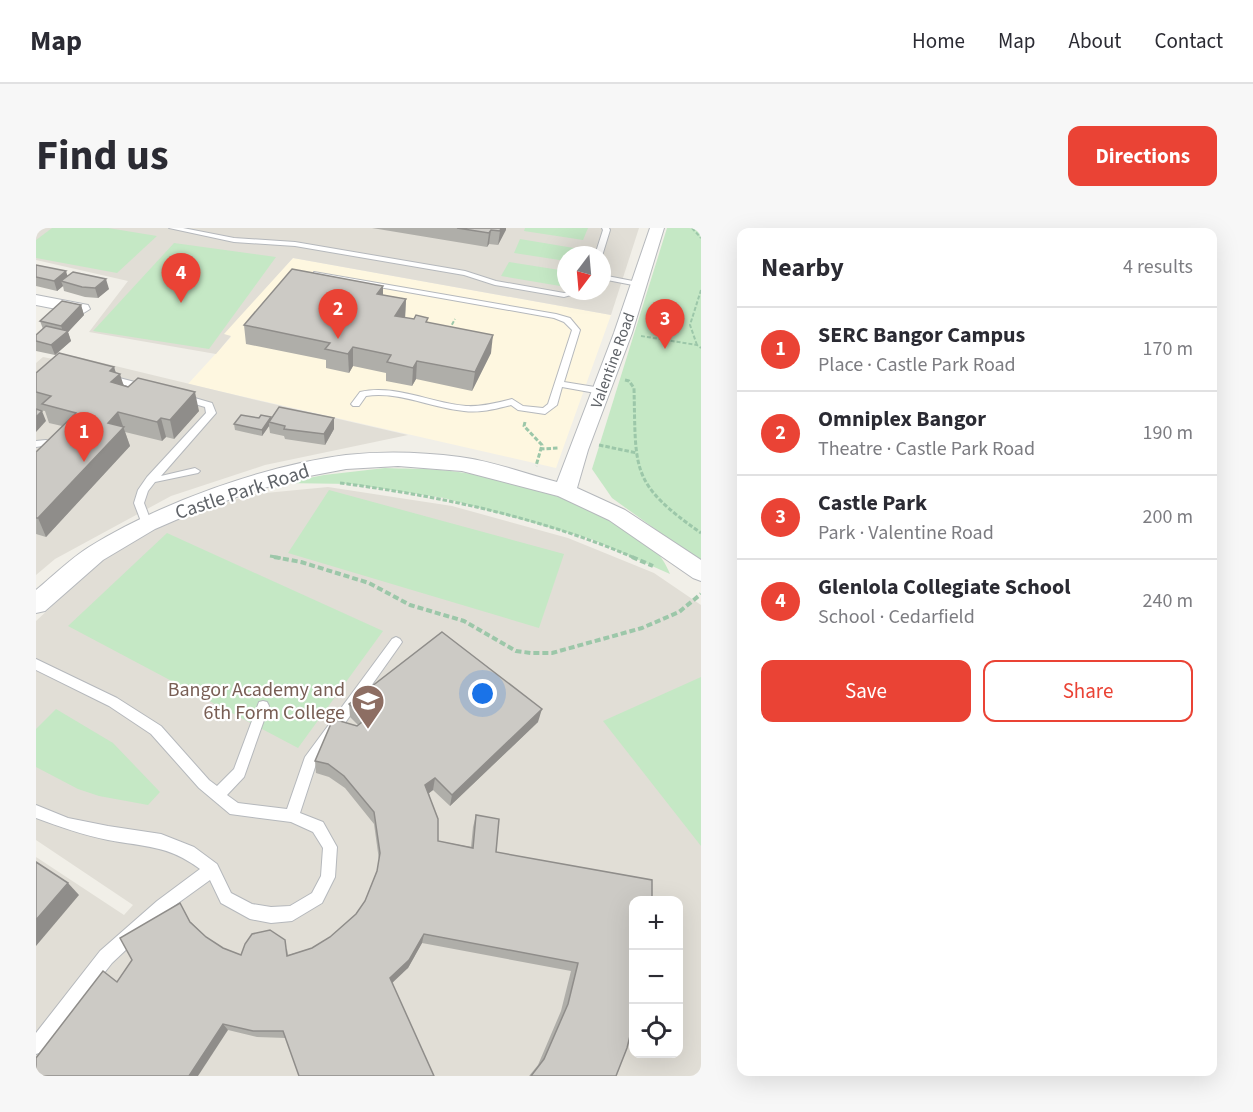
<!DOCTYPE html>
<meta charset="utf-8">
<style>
body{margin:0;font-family:"Source Sans 3",sans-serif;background:#f7f7f7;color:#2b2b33}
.controls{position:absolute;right:18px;bottom:18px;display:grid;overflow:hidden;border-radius:12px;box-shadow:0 6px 24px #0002}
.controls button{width:54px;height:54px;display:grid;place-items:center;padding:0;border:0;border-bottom:2px solid #e1e1e2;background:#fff;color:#2b2b33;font:30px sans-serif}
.compass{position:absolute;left:521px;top:18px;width:54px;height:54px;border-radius:50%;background:#fff;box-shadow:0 6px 24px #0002;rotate:196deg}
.you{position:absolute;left:447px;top:466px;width:21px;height:21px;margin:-15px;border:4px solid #fff;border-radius:50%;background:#1a73e8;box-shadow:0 0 0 9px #1a73e833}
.badge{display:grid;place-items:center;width:39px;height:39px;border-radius:50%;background:#ea4335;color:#fff;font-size:20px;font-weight:700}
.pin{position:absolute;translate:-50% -50px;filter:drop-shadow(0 2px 3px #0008)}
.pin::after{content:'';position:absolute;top:32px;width:21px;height:18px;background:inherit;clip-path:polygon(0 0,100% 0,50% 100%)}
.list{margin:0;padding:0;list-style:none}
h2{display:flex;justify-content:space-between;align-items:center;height:78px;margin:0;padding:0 24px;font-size:26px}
h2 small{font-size:20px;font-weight:400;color:#7c7c81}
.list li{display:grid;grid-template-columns:39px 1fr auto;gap:18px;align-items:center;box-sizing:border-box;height:84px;padding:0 24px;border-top:2px solid #e1e1e2}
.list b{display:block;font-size:22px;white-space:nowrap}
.list p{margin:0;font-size:20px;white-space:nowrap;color:#7c7c81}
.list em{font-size:20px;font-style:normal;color:#7c7c81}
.actions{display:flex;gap:12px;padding:18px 24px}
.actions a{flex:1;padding:14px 0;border:2px solid #ea4335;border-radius:12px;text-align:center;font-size:21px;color:#ea4335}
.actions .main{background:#ea4335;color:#fff}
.icon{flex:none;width:33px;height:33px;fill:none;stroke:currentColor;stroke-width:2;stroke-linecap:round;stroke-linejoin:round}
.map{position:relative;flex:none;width:665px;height:848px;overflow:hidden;border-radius:12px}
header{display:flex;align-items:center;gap:36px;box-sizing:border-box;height:84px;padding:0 30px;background:#fff;border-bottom:2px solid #e1e1e2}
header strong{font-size:28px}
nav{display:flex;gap:33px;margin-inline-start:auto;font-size:21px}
.intro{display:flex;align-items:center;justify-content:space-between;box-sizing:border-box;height:144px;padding:0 36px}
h1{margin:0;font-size:42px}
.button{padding:15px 27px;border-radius:12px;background:#ea4335;color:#fff;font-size:21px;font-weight:700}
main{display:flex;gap:36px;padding:0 36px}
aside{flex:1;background:#fff;border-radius:12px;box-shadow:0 6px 24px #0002}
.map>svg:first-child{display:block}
</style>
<header>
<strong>Map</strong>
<nav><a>Home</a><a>Map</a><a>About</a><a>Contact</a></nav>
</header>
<div class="intro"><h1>Find us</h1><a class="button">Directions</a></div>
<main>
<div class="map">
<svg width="665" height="848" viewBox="0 0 665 848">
<rect width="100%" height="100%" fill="#f1efe8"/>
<path fill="#fef7e0" d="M257,30L575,87L520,240L152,156L195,109L187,106Z"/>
<g fill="#e1ded6" fill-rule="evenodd">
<path d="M0,0H603L575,87L257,30L188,106L195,108L180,126L53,104L92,53L0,32ZM530,27H566V63H530Z"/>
<path d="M38,128L220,172L372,207L229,237L135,268L19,331L0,347V135L7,129L32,134Z"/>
<path d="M292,259L416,278L532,310L618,345L665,377V848H0V629L88,687L97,677L0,612V393L72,326L143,288L219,266ZM598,672H642V826H598Z"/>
</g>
<g fill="#c5e8c5">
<path d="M16,0H72L121,8L81,45L0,30V12Z"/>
<path d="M489,0H552L547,12L488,3Z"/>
<path d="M631,0H665V334L576,270L556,241Z"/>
<path d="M484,11L544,21L542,27H530V33L478,25Z"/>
<path d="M138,15L240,29L173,121L57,103Z"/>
<path d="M473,34L530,43V59L465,48Z"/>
<path d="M349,240C367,241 386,240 404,242C475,248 569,277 622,326C627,331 631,339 634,346L555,311L408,270L315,256L247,255L288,247Z"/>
<path d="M293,262L528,326L503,400L252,325Z"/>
<path d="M131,305L347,403L262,520L32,398Z"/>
<path d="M665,449V618L567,493Z"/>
<path d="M20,481L77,515L124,564L112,577L63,568L42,561L0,539V501Z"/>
</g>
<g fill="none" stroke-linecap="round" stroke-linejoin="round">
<g stroke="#b5b8bc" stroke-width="2">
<g id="lane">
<path d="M133,0H147L198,10L259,14L429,43L460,53L528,65L549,63L528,69L459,57L428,47L259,18L198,14Z"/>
<path d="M566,0H573L574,2L566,28L559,27L567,2Z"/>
<path d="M278,44L520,86L534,90L544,102L528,154L565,160L569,163L565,166L526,159L521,177L509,186L482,182L475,177C459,181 444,185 428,183C395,180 363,163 330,168L323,178H317L315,176L324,164C360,156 394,175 430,178C445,179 461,175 476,171L487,178L507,180L512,176L536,102L528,94L518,90L281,48H278Z"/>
<path d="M566,47L602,54L606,56L602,58L566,51Z"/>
<path d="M72,147L114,158L115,160L111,163L69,152V148Z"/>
<path d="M145,166L176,175L180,185L125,248L159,240L164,243L162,245L119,254L112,263L108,275L116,296L111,300L106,296L98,275L102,262L111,249L170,185L169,179L142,171L141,169Z"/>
<path d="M10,212L13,213V217L0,219V213Z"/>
<path d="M360,409L364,411L366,414L364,417L280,536L264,585L287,594L301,619L299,649L286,675L256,693L235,695L214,691L185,675L174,652L131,683L76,735L6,824L0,826V805L64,723L121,673L164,641C132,617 109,619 72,612C47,607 24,599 0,590V577L32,590L72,598L125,606L158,619L181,636L195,665L216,676L235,679L254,678L276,665L285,648L287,620L277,604L255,594L194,586L163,560L115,506L73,478L0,442V431L81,470L125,498L173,552L181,558L198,541L223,474L227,473L231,474L233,478L208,549L191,567L202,575L251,581L269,529L356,411Z"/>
</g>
</g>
<g stroke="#b5b8bc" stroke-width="2">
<g id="street">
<path d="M614,0H628L596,105L552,222L541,260L589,282L665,332V353L657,350L573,292L522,268L426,243L362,238L310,241L268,249L217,263L149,288L119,301L67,332L9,383L0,385V362C17,348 34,331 53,319C124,275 226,238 310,227C347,223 386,224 424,229C456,233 490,246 521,254L578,105Z"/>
<path d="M0,67L52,77L54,81L46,86L0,77Z"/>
</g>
</g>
<g stroke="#9cc7a9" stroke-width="2" stroke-dasharray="4 2" stroke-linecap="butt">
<path d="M656,0L665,10"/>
<path d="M413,102L419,91"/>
<path d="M605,108L661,117L665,120"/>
<path d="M661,117L654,97L665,62"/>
</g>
<g stroke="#9cc7a9" stroke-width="3" stroke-dasharray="4.5 2" stroke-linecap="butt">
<path d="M589,152L593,153L598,160C600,243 594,255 665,305"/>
<path d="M489,194L488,198L506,217L500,238"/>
<path d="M563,217L601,225"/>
<path d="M504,221L522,220"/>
<path d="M304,255C405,268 506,290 599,330"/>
<path d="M234,328L245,330"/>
</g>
<g stroke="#9cc7a9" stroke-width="4" stroke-dasharray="6 3" stroke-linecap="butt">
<path d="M238,329L265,334L333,355L374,377L428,393L480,423L495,425H516L606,400L643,384L665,366"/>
<path d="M596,329L617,338"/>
</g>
<use href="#lane" fill="#fff" fill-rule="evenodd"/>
<use href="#street" fill="#fff" fill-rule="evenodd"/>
</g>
<g fill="#afaea9">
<path d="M336,0H470L462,17L453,16L451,19Z"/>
<path d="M0,37L32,48L73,61L62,70L49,69L28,63L27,58L21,63L0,58Z"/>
<path d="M347,58V67L370,71L369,90L392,94L455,125L436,163L380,151L376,158L350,153V145L317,138L313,145L290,140V132L210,116L208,97Z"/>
<path d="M45,77L48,87L32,104L35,113L19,127L0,123V107L7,101L4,93Z"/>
<path d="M78,139L80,145L88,157L163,183L138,211L130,209L126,213L89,204L94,218L10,309L0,306V224L26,198L13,195L9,183L0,181V145Z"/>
<path d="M235,189V191L298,190V201L289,217L249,211L248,208L234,205L233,198L226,208L199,202L198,196L223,190Z"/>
<path d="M313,476L502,494L414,578L397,562L393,565L402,613L435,619L437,599L440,587L460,624L616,652L580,848H493L502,837L525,783L535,743L386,715L372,740L250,810L221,809L192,802L81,754L155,694L170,709L187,720L205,727L251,721L252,727L276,720L294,709L320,686L329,673L341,643L343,632L338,596L309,560L293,549L280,545L279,533L322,497L314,489Z"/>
</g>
<g fill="#8f8d8a">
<path d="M465,0H470V2L462,17L464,3Z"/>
<path d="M455,2L453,16L451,19L453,5Z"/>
<path d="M30,43L33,53H25L27,58L21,63L18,53Z"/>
<path d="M70,51L73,61L62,70L59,60Z"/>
<path d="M347,58V77L341,66Z"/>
<path d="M370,71L369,90L359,88Z"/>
<path d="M45,77L48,87L32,104L35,113L19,127L15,117L28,106L25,98Z"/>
<path d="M457,107L455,125L436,163L439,144Z"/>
<path d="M317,119V138L313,145L312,126Z"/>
<path d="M381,133L380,151L376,158L377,140Z"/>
<path d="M78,139L81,149L84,146L90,165L81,173L74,143Z"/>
<path d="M159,164L163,183L138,211L134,192Z"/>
<path d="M6,183L10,193L0,204V189Z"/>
<path d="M82,184L94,218L10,309L2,290L72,195Z"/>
<path d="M235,189V194H233V198L226,208V202Z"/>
<path d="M125,190L130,209L126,213L121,194Z"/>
<path d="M298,190V201L289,217L288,206Z"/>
<path d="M506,481L502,494L414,578L416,567Z"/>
<path d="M399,550L397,562L388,569L389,557Z"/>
<path d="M32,655L43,667L0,718V692Z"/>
<path d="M388,706L386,715L372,740L353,758L354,750Z"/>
<path d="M187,796L192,802L162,848H153Z"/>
</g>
<g fill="#cccac5" stroke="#8f8d8a" stroke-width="1.5">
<path d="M421,0H465L464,3L455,2L453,5Z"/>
<path d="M0,37L30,43L18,53L0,49Z"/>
<path d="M256,41L347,58L341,66L370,71L359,88L378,91L380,87L392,90L390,94L457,107L439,144L381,133L377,140L351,134L355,127L317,119L312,126L289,121L294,115L208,97Z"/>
<path d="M37,44L70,51L59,60L46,59L25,53Z"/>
<path d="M26,73L45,77L25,98L4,93Z"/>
<path d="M10,98L32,103L15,117L0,113V107Z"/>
<path d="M23,125L78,139L74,143L84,146L75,154L92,159L102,150L159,164L134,192L125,190L121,194L82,184L72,195L88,199L2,290H0V224L40,185L6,176L15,168L0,164V145Z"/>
<path d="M243,179L298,190L288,206L248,201L249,198L233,194Z"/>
<path d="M0,181L6,183L0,189Z"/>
<path d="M205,187L223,190L225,187L235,189L226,202L198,196Z"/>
<path d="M406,404L506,481L416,567L399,550L389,557L402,591V613L437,620L440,587L463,591L460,624L616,652V672H597V796L591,820L580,848H495L508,831L532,776L542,735L388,706L373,732L354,750L398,848H263L247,803H217L187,796L153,848H0V830L67,743L81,754L96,732L84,710L144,675L154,694L170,709L187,720L205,727L209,716L216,706L234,702L249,712L251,728L276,720L294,709L320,686L329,673L341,643L344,625L338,584L308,548L292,536L279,533L297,491L321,498L330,491L313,476Z"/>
<path d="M0,634L32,655L0,692Z"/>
</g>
<defs>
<g id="school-pin" transform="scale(1.725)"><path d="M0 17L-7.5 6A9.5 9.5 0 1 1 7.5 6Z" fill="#8d6e63" stroke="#fff"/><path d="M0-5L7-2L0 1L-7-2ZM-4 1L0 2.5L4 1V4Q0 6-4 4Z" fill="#fff"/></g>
</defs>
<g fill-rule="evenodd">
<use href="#school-pin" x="332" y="473"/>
</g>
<g text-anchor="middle" stroke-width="4.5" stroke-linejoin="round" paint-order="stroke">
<g font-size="16" fill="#5f6368" stroke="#fff">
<text transform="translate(576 132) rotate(-70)" y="6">Valentine Road</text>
</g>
<g font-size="20" fill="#5f6368" stroke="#fff">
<text transform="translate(206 263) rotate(-18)" y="7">Castle Park Road</text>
</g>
<g font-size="20" fill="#785e54" stroke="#fff" text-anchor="end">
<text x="309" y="468">Bangor Academy and<tspan x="309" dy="23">6th Form College</tspan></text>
</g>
</g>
</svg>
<div class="controls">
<button>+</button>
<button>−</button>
<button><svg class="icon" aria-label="locate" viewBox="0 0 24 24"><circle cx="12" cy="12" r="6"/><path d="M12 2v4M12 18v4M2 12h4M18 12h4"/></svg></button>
</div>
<svg class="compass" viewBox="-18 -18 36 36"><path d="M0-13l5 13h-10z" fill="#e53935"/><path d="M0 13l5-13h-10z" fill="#7c7c81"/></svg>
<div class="you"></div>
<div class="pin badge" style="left:48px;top:234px">1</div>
<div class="pin badge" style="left:302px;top:111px">2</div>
<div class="pin badge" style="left:629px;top:121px">3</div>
<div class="pin badge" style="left:145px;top:75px">4</div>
</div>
<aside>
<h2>Nearby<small>4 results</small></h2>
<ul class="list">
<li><span class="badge">1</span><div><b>SERC Bangor Campus</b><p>Place · Castle Park Road</p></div><em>170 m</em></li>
<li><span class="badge">2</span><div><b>Omniplex Bangor</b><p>Theatre · Castle Park Road</p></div><em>190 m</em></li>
<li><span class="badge">3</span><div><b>Castle Park</b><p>Park · Valentine Road</p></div><em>200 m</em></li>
<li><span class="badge">4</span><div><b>Glenlola Collegiate School</b><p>School · Cedarfield</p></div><em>240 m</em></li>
</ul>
<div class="actions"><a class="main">Save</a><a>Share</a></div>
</aside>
</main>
